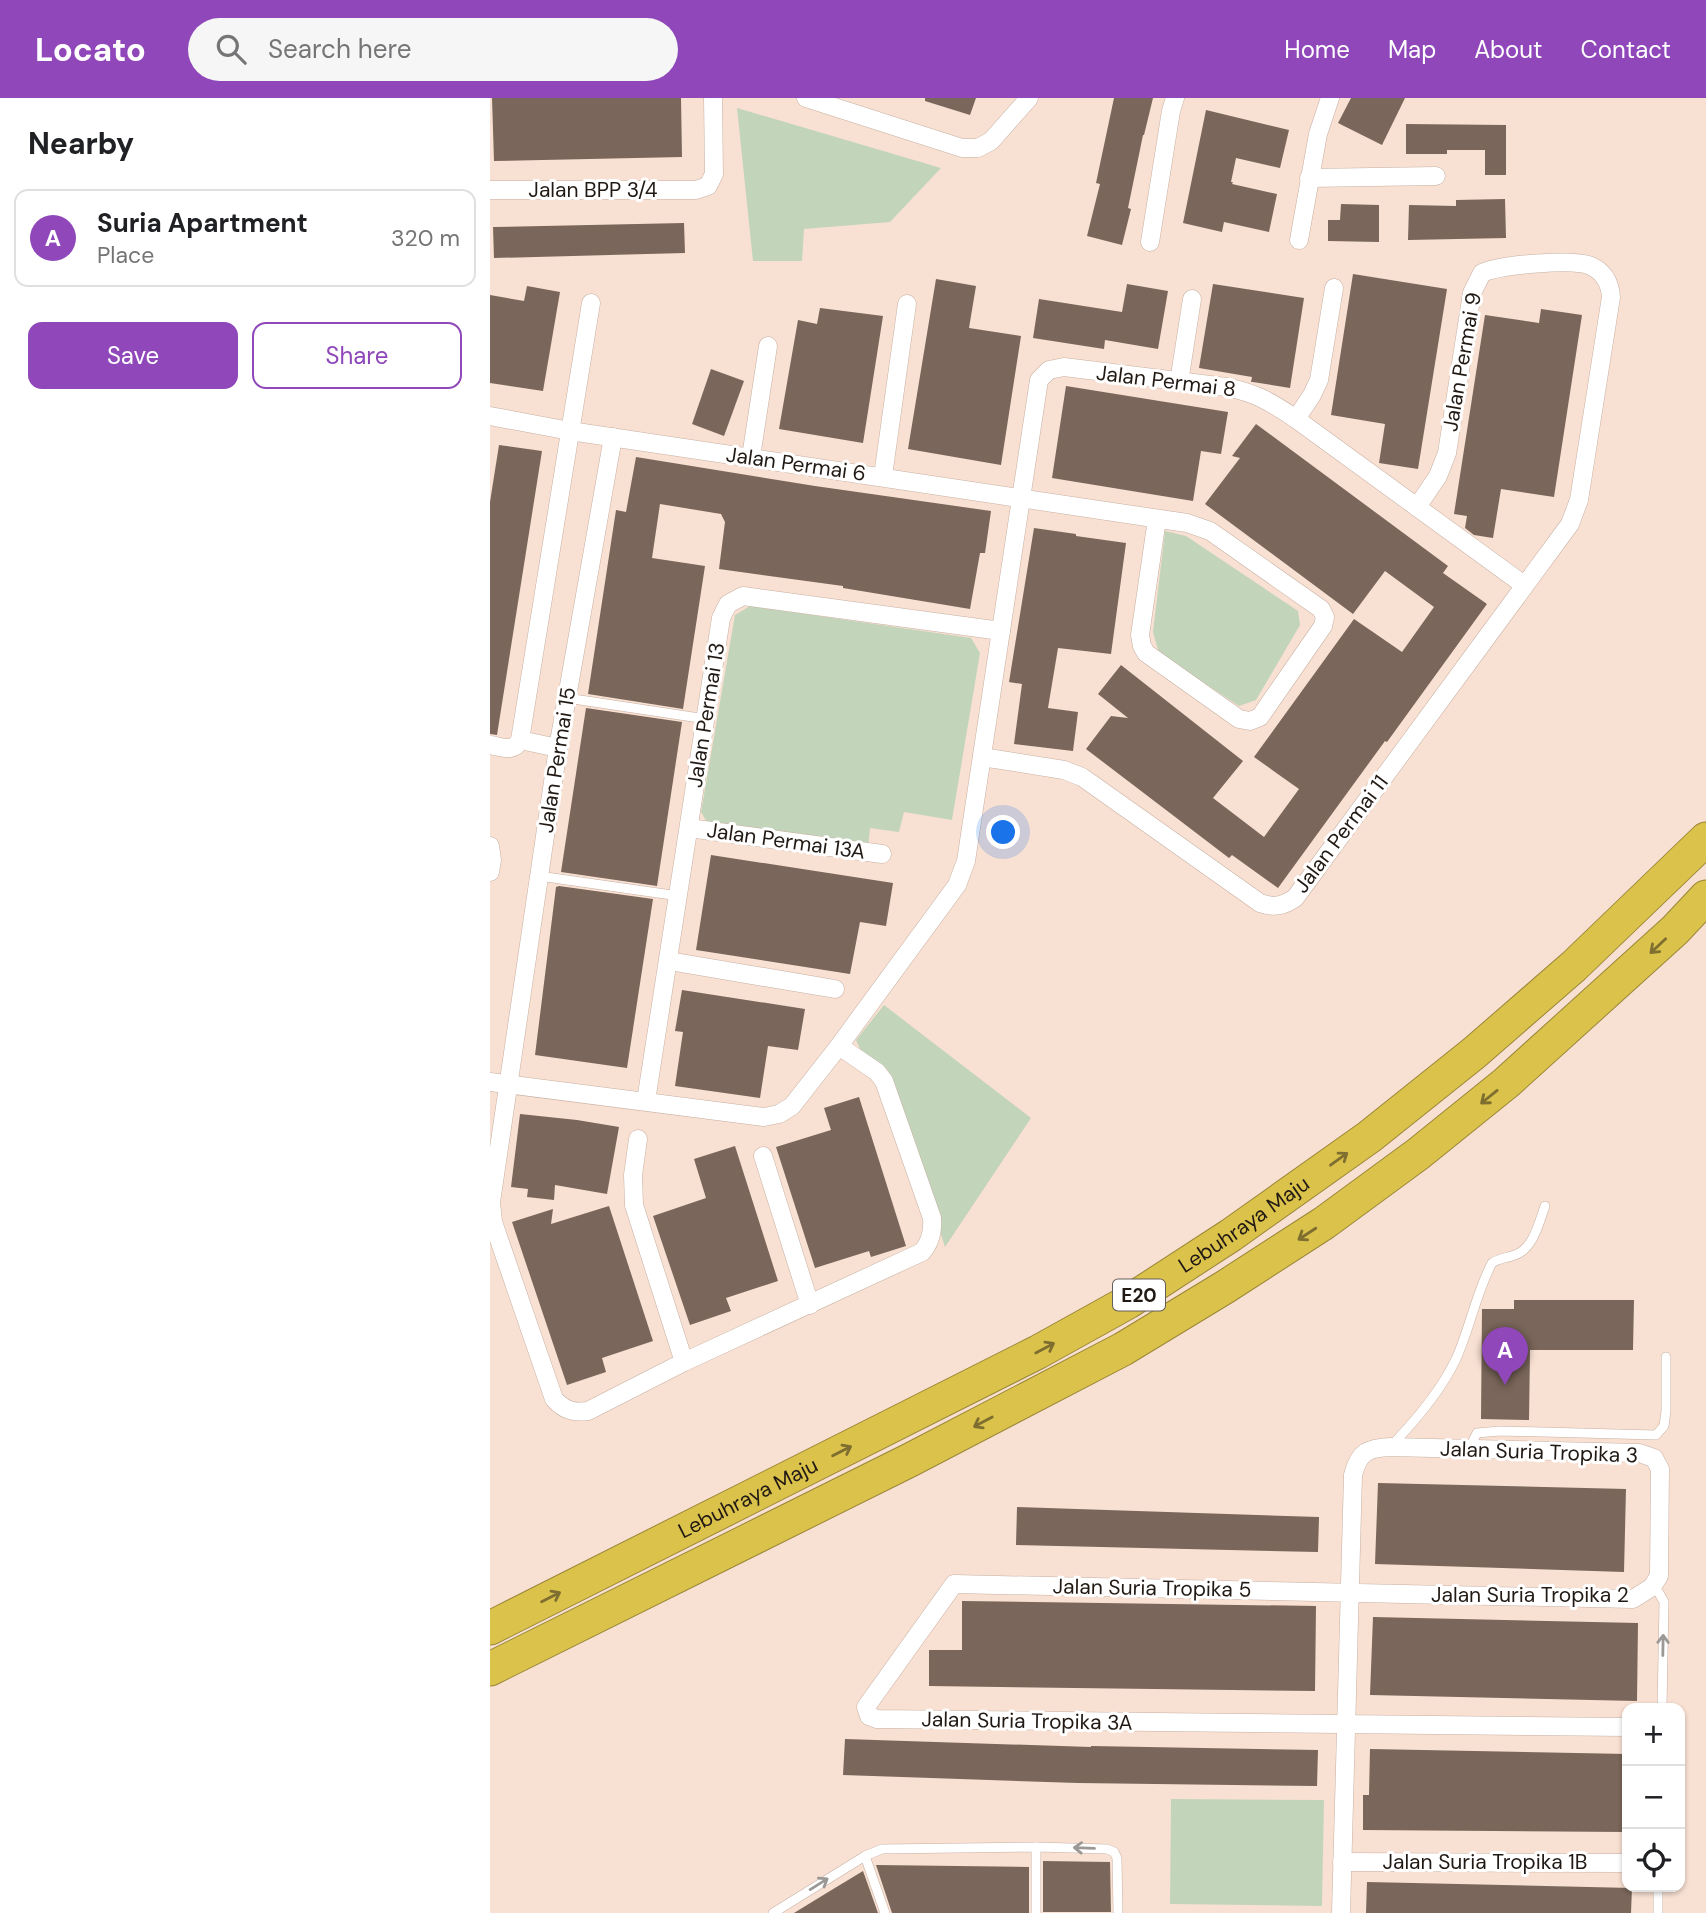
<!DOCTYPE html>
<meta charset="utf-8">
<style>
body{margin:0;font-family:"DM Sans",sans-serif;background:#f6f6f6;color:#202124}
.controls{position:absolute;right:21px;bottom:21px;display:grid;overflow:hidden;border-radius:14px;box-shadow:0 2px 5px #0004}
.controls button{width:63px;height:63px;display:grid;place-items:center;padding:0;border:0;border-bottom:2px solid #e0e0e0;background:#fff;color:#202124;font:35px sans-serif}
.you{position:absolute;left:514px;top:735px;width:24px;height:24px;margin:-18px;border:5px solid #fff;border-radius:50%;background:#1a73e8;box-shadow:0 0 0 10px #1a73e833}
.badge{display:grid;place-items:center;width:46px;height:46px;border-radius:50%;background:#8f47ba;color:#fff;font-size:23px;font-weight:700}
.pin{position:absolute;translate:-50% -58px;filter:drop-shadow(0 2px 4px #0008)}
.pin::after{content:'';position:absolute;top:37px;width:24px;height:21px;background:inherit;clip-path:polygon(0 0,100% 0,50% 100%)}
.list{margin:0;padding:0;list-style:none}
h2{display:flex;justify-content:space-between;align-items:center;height:91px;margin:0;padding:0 28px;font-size:30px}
h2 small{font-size:23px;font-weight:400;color:#757577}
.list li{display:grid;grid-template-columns:46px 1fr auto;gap:21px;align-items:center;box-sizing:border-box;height:98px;margin:0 14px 14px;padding:0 14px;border:2px solid #e0e0e0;border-radius:14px}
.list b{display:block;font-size:26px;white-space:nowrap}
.list p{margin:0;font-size:23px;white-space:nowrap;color:#757577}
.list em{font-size:23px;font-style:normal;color:#757577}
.actions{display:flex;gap:14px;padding:21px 28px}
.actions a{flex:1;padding:16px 0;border:2px solid #8f47ba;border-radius:14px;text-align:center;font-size:24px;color:#8f47ba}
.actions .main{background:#8f47ba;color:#fff}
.icon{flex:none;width:38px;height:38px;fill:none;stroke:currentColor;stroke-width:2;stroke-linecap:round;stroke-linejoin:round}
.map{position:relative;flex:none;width:1216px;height:1815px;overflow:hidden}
header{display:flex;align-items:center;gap:42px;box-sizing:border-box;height:98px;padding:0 35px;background:#8f47ba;color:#fff}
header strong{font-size:33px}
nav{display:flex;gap:38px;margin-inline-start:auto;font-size:24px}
.search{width:490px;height:63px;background:#f6f6f6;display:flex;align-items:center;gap:18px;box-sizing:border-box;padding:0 24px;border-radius:38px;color:#757577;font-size:26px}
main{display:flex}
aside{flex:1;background:#fff}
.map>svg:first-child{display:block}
</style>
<header>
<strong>Locato</strong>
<div class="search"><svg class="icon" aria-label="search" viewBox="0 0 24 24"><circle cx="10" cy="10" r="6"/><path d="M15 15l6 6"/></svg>Search here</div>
<nav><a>Home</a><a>Map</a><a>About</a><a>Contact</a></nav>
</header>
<main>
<aside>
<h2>Nearby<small></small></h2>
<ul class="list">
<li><span class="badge">A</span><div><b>Suria Apartment</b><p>Place</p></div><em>320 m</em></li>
</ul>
<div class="actions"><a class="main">Save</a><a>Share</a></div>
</aside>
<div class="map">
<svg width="1216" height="1815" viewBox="0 0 1216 1815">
<rect width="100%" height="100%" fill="#f8e0d2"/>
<g fill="#c2d5ba">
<path d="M247,10L451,70L400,124L314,131L312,163H263Z"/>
<path d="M675,433L696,438L808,513L810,527L766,602L749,608L669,555L663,534Z"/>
<path d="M260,508L481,540L490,555L462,722L414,714L409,734L380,730L378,751L217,724L211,714L245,517Z"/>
<path d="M394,907L541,1020L455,1149L398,972L372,955L366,942Z"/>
<path d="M681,1701L834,1702L832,1808L680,1806Z"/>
</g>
<g fill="#7a665a">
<path d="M2,0H191L192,59L4,63Z"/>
<path d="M435,0H486L480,17L435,3Z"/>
<path d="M624,0H663L654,37H653L638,110L641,111L632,147L597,138L610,86L606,85Z"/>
<path d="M861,0H915L892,47L848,25Z"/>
<path d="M716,12L799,32L790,70L746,60L741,84H743L742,86L787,96L779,134L734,124L732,134L693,125Z"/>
<path d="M916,26L1016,27V77H995V52H957V56H916Z"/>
<path d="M1015,101L1016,140L918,142L919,107L966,108V102Z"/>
<path d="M851,106L889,107V144L838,143V122H850Z"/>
<path d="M194,125L195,155L4,160L3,129Z"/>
<path d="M863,176L957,191L928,371L889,365L895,326L841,317Z"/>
<path d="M446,181L486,188L479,230L531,238L511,367L418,351Z"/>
<path d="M637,186L678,193L668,251L615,242L614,251L543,240L549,201L632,214Z"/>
<path d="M723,186L814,200L800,290L763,284H761L762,279L709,270Z"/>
<path d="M37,188L70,194L53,293L0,285V197L34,203Z"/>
<path d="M330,210L393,218L373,345L289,331L308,222L327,226Z"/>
<path d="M1051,211L1092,217L1064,399L1011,391L1003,440L984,437L975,430L977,418L964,416L995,217L1049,225Z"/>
<path d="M221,271L254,283L234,338L202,326Z"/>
<path d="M576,288L738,314L731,356L711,353L703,403L562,380Z"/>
<path d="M766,326L958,468L953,475L997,506L897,644L895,643L788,790L742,757L739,760L596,651L621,618L638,620L608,596L631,567L753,663L723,700L774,739L809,691L764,659L864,521L912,554L944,509L895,473L863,516L715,406L750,360L742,358Z"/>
<path d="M9,347L52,353L7,637L0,636V404Z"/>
<path d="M146,359L325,388L501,413L495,455H490L480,511L353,490V488L229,471L235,424L231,416L170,406L162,460L215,468L193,611L98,596L126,412L136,414Z"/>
<path d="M544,430L586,436V438L636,445L621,556L568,550L558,610L588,614L583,653L524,646L532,586L519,584Z"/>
<path d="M96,610L192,624L167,788L71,774Z"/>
<path d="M221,757L403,785L396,828L370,824L360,876L206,852Z"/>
<path d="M69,788L163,801L137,970L45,957L66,789Z"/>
<path d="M192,892L315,911L308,952L278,948L270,1000L185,988L193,934L185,933Z"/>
<path d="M369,999L416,1148L381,1159L379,1153L325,1170L286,1049L341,1032L334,1010Z"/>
<path d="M30,1016L87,1022L129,1029L117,1096L65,1087L64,1102L37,1099L38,1091L21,1089Z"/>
<path d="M245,1048L288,1183L236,1200L241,1213L200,1227L163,1118L216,1100L204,1061Z"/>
<path d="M119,1108L163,1243L112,1260L116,1274L77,1287L22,1124L63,1111L61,1126Z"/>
<path d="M1024,1202H1144L1143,1252H1040L1039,1322L991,1321L992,1211H1024Z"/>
<path d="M888,1385L1136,1391L1134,1474L885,1466Z"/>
<path d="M527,1409L829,1419L828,1454L526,1447Z"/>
<path d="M472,1503L826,1508L825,1593L439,1588V1552H472Z"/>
<path d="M883,1519L1148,1525L1147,1603L880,1597Z"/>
<path d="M355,1641L601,1649V1648L828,1652L827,1688L588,1685L353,1677Z"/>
<path d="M880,1651L1137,1656V1734L873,1732V1697H879Z"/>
<path d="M553,1763L620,1764L621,1814H553Z"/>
<path d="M386,1767L539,1769V1815H402Z"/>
<path d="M373,1773L388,1815H304L335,1796Z"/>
<path d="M877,1784L1142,1790L1141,1815H876Z"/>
</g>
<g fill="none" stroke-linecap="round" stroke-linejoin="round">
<g stroke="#c7b0a3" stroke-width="10">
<g id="service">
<path d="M77,600L216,621"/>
<path d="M49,778L189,798"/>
<path d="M902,1347C926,1322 951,1293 966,1261C980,1230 986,1195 1002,1165C1010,1160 1017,1160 1025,1157C1043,1151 1049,1125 1055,1108"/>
<path d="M979,1351L987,1335L1010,1333L1166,1337L1174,1328L1176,1313V1259"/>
<path d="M1162,1489L1169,1495L1174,1504L1172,1610"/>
<path d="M546,1749V1815"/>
<path d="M375,1758L395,1815"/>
<path d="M283,1815L375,1758L392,1751L546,1749L617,1751L624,1754L627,1760L628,1815"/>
<path d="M1168,1815V1789"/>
</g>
</g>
<g stroke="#c7b0a3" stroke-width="19">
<g id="minor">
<path d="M316,0L472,50H488L501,43L539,0"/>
<path d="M819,80L946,78"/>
<path d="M0,92H206L218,88L224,76L223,0"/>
<path d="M809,142L828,36L840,0"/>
<path d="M660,144L681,13L685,0"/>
<path d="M689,284L702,201"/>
<path d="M0,318L80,333L697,425L720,433L831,511L835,519L833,528L770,619L760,623L749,621L656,555L652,548L650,537L667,421"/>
<path d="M806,321L822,297L829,282L844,190"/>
<path d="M123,339L68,650L1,1104L3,1124L64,1301C74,1312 83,1315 98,1313L194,1264L432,1154C441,1144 443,1133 442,1120L394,983L387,974L349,948"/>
<path d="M261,359L278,248"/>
<path d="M393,378L417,206"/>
<path d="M0,647C12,649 24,655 30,642"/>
<path d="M68,650L30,642L101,205"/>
<path d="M492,659L574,672L592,679L770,805C784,810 793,808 805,800L1080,426L1089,402L1121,199C1120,185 1114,174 1101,168C1083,160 1010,167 992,175L982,195L957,355L948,378L927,409"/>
<path d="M199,730L392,756"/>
<path d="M0,748L2,762L0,774"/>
<path d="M179,863L345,891"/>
<path d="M0,984L274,1019L289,1016L302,1008L349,948L467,787L476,763L549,282L559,272L574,269L736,289C766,295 781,304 806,321L1034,487"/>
<path d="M156,1003L231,520L238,506L253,498L511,533"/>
<path d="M148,1041L143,1077L144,1107L194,1264"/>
<path d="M273,1058L320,1207"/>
<path d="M852,1764L1137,1765"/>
<path d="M851,1815C855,1669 859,1523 863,1377C869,1354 877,1350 901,1349L1149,1355L1164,1360L1170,1371L1169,1478L1162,1489L1143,1501L464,1486L376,1609L379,1618L387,1621L1137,1629"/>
</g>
</g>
<g stroke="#9a8738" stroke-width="35">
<g id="motorway">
<path id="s1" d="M0,1530L548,1254L638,1204L741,1137L879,1039L984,955L1084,868L1216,741"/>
<path d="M0,1571L420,1362L633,1251L735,1189L834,1125L928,1056L1016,985L1185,832L1216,799"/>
</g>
</g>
<use href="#service" stroke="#fff" stroke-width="9"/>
<use href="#minor" stroke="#fff" stroke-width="18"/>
<use href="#motorway" stroke="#dbc24b" stroke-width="33"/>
</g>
<defs><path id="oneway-shaft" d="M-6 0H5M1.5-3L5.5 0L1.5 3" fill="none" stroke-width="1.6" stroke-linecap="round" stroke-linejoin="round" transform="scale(1.75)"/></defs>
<g stroke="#7e6e30">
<use href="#oneway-shaft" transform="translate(1168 848) rotate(137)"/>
<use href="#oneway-shaft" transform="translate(999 999) rotate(141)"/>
<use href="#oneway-shaft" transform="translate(849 1061) rotate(-36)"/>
<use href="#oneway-shaft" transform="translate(817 1136) rotate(147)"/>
<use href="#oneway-shaft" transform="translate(555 1250) rotate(-28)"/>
<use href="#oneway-shaft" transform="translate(493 1324) rotate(152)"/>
<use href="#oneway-shaft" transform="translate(352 1353) rotate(-27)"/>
<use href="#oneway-shaft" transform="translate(61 1499) rotate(-27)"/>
</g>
<g stroke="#9b9895">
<use href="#oneway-shaft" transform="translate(1173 1547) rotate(-89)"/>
<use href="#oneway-shaft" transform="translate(594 1750) rotate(-178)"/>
<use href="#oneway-shaft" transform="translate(329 1786) rotate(-32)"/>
</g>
<g text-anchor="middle" stroke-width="6" stroke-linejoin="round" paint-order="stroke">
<rect fill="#fff" stroke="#645e5a" stroke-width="2" x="623" y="1181.5" width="52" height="31" rx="5"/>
<g font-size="19" font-weight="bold" fill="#211914">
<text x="649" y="1204">E20</text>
</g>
<g font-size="21" fill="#211914" stroke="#fff">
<text x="103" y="99">Jalan BPP 3/4</text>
<text transform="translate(972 264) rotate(-80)" y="7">Jalan Permai 9</text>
<text transform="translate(676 283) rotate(7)" y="7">Jalan Permai 8</text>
<text transform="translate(306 366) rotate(8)" y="7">Jalan Permai 6</text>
<text transform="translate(216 617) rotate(-81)" y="7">Jalan Permai 13</text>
<text transform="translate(67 662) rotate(-81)" y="7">Jalan Permai 15</text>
<text transform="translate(851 736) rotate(-53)" y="7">Jalan Permai 11</text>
<text transform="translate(296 743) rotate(8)" y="7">Jalan Permai 13A</text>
<text dy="7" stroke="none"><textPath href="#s1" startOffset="856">Lebuhraya Maju</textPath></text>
<text transform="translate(1049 1354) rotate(2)" y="7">Jalan Suria Tropika 3</text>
<text dy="7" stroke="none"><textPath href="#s1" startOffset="289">Lebuhraya Maju</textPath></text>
<text transform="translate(662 1490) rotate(1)" y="7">Jalan Suria Tropika 5</text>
<text x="1040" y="1504">Jalan Suria Tropika 2</text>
<text transform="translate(537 1623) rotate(1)" y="7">Jalan Suria Tropika 3A</text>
<text x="995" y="1771">Jalan Suria Tropika 1B</text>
</g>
</g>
</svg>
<div class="controls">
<button>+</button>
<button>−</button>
<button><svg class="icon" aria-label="locate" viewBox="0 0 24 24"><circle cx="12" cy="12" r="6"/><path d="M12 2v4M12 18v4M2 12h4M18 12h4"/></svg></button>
</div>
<div class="you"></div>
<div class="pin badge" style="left:1015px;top:1287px">A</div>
</div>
</main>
